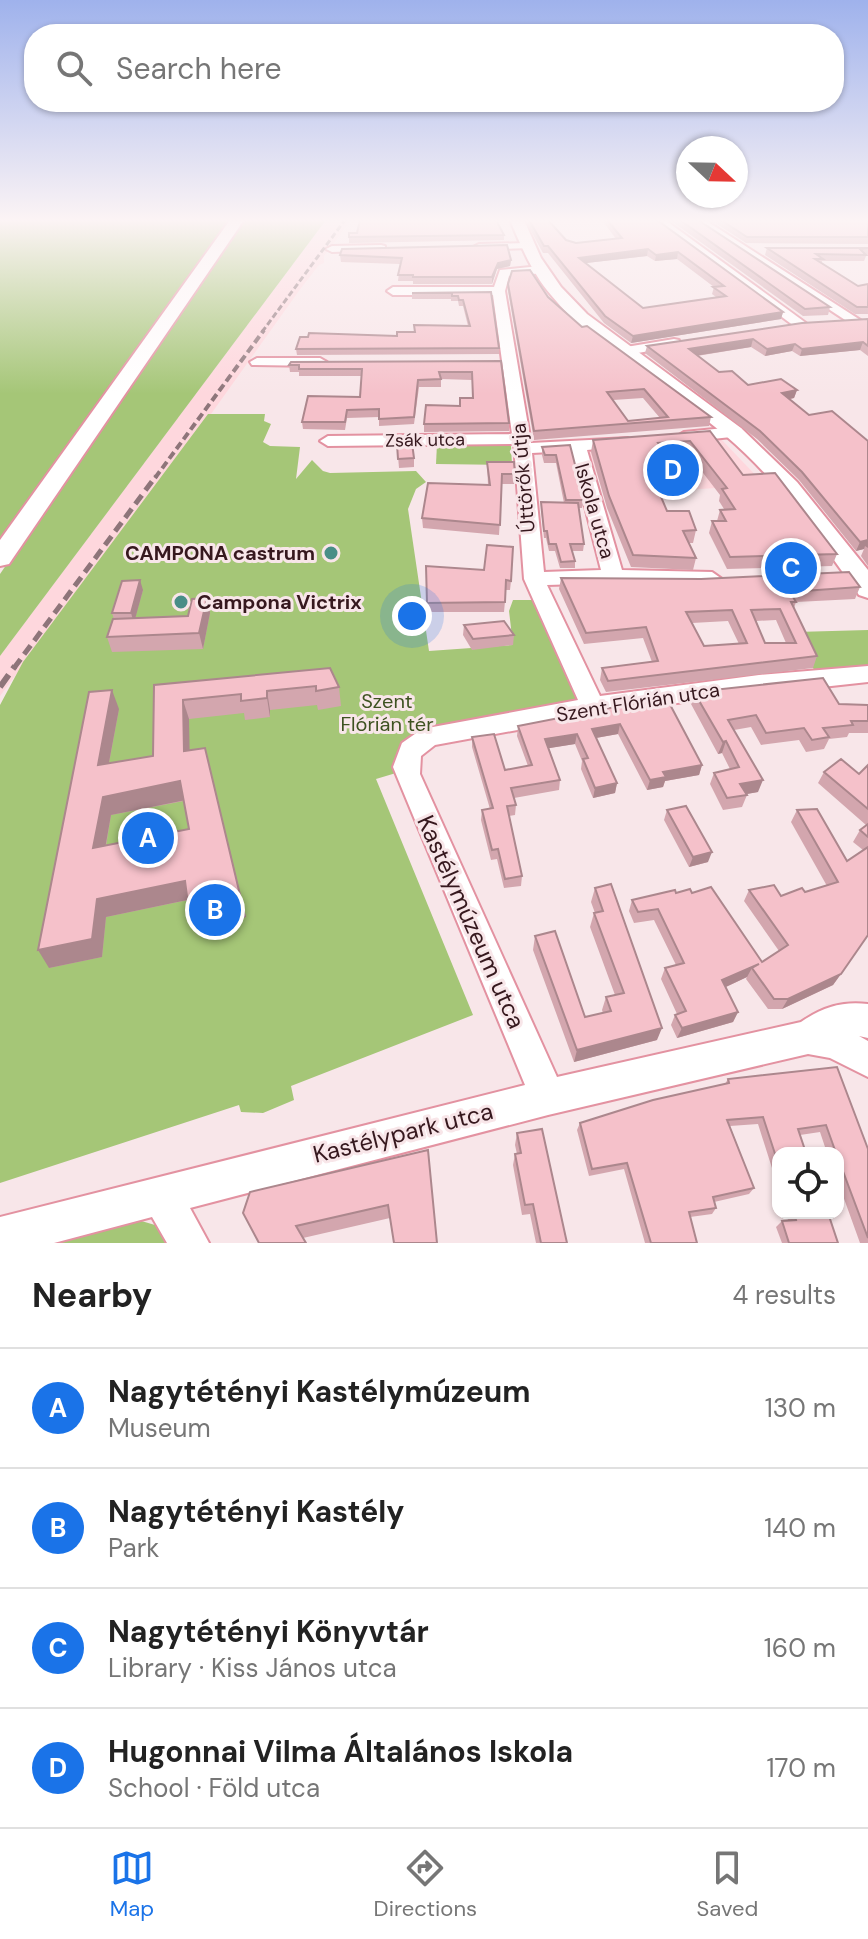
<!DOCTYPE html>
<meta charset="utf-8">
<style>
body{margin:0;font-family:"DM Sans",sans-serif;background:#f2f2f2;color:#222}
.controls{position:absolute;right:24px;bottom:24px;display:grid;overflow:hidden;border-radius:16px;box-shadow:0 2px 6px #0004}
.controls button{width:72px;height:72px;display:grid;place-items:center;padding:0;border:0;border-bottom:2px solid #e0e0e0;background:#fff;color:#222;font:40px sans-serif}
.compass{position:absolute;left:676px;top:136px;width:72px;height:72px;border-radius:50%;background:#fff;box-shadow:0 2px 6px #0004;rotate:112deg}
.you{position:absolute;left:412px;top:616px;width:28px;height:28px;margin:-20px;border:6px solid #fff;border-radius:50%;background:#1a73e8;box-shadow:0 0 0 12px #1a73e833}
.badge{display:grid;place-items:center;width:52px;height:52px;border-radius:50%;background:#1a73e8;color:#fff;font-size:26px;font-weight:700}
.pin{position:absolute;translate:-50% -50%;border:4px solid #fff;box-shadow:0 2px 8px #0006}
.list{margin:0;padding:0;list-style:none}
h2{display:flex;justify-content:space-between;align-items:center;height:104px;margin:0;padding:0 32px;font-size:34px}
h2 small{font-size:26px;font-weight:400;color:#767676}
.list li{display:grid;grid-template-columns:52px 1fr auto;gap:24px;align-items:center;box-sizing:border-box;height:120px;padding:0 32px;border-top:2px solid #e0e0e0}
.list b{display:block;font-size:30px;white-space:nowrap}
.list p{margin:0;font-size:26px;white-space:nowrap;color:#767676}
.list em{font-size:26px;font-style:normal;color:#767676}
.icon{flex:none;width:44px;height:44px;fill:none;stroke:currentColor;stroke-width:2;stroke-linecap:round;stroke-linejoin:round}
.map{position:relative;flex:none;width:868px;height:1243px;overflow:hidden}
.search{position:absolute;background:#fff;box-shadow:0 2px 6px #0004;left:24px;right:24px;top:24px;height:88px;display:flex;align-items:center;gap:20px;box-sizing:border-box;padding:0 28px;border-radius:32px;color:#767676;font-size:30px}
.sheet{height:584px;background:#fff}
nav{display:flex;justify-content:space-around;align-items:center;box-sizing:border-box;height:112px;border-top:2px solid #e0e0e0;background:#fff;font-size:22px;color:#767676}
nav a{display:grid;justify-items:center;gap:4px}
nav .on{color:#1a73e8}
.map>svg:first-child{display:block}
</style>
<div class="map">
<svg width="868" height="1243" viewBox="0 0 868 1243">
<rect width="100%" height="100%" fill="#f8e6e9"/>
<g fill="#fed7dd">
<path d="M326,220H351L324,256V263L319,265L301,288L206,421L0,696V656Z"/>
<path d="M719,437L765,485L604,495L588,448Z"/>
</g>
<g fill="#a5c677">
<path d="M0,220H231L0,540Z"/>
<path d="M243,220H326L0,656V574Z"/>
<path d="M208,414H265L264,421L271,424L263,442L270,446L300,447L296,479L312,460L323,471L330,473L416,471L426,482L416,489L408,509L429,651L513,645L509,611L513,600H540L584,700L443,727L396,773L376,779L473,1015L291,1086L294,1100L263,1113L241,1112L239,1105L0,1183V705L23,662Z"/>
<path d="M437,444L511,446L512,465L436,464Z"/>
<path d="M868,630V670L816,674L796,632Z"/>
<path d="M138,1220L155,1225L171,1243H50Z"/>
</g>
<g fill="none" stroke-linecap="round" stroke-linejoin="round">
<g stroke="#e392a1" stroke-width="4">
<g id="minor">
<path d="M653,220H665L806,323L794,326Z"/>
<path d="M693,220H705L868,325V335Z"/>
<path d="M526,243L532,246L530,248L479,250L473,247L479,244Z"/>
<path d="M381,245L385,246V250L332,252L326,249L332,246Z"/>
<path d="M540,266L546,270L544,273L509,276L505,291L531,443L628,438L630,442L628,446L587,450L622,570L712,572L722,579L712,586L613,583L547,585L600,696L759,675L868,666V682L649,706L435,745L421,756L420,774L557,1077L801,1022C823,1007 842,1001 868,1004V1038L859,1036L868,1041V1077L830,1058L808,1054L548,1115L190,1208L209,1243H167L152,1217L54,1243H0V1217L525,1085L393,767L402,743L422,729L578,700L524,579L514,444L328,446L320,441L328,436L512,434L493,295H393L387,291L393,287H494L500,270ZM571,451L601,570L544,572L532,453Z"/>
<path d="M674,339L679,340V346L620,356L613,352L620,348Z"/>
<path d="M257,358H320L327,362L320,366L252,365L250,362Z"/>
<path d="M735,427L741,428L743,432L741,436L684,442L676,437L684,432Z"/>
</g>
</g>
<g stroke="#e392a1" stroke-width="4">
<g id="major">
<path d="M230,220H244L9,564L0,566V540Z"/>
<path d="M510,220H524L541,258L561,287L587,314L741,428L797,482L868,570V598L859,595C819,539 779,481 726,436C669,387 599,354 551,295C532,273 521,246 510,220Z"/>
</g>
</g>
<use href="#minor" fill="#fff" fill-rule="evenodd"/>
<use href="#major" fill="#fff" fill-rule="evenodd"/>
<path stroke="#8e757a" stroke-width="3" stroke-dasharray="6 3" stroke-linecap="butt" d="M262,332L345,220"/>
<path stroke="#8e757a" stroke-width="4" stroke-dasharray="8 4" stroke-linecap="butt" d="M155,478L264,330"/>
<path stroke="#8e757a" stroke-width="5" stroke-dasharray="11 6" stroke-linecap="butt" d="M14,668L156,476"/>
<path stroke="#8e757a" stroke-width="6" stroke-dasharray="15 7" stroke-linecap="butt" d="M0,687L15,666"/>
</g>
<g fill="#d3a6ae" fill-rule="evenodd">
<path d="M525,220H548L566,240L576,243L616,239L602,220H657L783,312L781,319L631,343L604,323L548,253H543ZM647,256L655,261L677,259L714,287L712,294L716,297L643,308L586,263Z"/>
<path d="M670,220H698L830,307L828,315L803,316Z"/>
<path d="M711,220H868V244L746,243Z"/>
<path d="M349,233H357L504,235V240L349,243Z"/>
<path d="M767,248H868V256H866L864,261H822V263L858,286L868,284V314H855L765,255Z"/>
<path d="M340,255L511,260L510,266L497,269L492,284H413V281H398L400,264L341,262Z"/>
<path d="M508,284L548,297L582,327L711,417L709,426L534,440L508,291ZM643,398L660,418L628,421L613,400Z"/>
<path d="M491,292L499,348V354L297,355L296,349L468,326L463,306H459L458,301H451V299H412V293Z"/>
<path d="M868,319V356L860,350L800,356L792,351L765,356L751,347L697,356L719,372L748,385L797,390L794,398L790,399L809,415L868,441V566L861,556L864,549L856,551L799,480L757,439L645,353L647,346Z"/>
<path d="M501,361L509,423V431L424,432V424L473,398L472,380L441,379V387H419L414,424L379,426V417L347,418L345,430L303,429L302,422L360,397L362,376H299V372H290L289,365Z"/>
<path d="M710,431L743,475L837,554L832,566L727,569L709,533L712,521H717L720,510L724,509L719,501L720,495L687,452L664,454L679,476L676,488L658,490L667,511L696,530L693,543H689L696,558L693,570L631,567L607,508L591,452L593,440Z"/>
<path d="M397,444L414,458V467L399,468Z"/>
<path d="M570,445L584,500L582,508H579L584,544L583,551H572L575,561V568H560L555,551H549L546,538H544L541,509V502L564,503L556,463H544L542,455V447Z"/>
<path d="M487,462L515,474L514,484H502L499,535L423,528L422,518L488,485Z"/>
<path d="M426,566L511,581L510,590H506L504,612H427Z"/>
<path d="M561,578L860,587L855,599L796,602L794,608L817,656L813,668L606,692L600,680L602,668L652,662L643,638L584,644L559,589ZM776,620L786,643H765L756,621ZM728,621L739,644L704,646L692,623Z"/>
<path d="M143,590L135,618L188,616L207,598L210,613L203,649L112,652L107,637L114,619L112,613Z"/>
<path d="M464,625L514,635L513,645L472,650L463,635Z"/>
<path d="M330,668L339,687L341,706L318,710L317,705L270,710V717L245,720L244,713L189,719V751L205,748L246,917L196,930L189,912L188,900L106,917L102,957L49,968L119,709L109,763L153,756L154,685ZM184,801L189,829L106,846L111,815Z"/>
<path d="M694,692L839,704L868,705V733H849L847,737L829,739L824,749L806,752L799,740L761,745L751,727L734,730L758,792L746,794L747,795L742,807L723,810L710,784L714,773L730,769L722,753L718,754L691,704Z"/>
<path d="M666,697L702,765L699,775L665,781L663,787L647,790L618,734L596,738L617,783L615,793L593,798L581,769L582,761L575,744L549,748L560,780L559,790L514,798L516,805L515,815L509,816L522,876L521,886L504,888L497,859L491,860L481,820L482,810L490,809L472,747V737L505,770L528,766L517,736L518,726Z"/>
<path d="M868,765V935L833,985L782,1009H768L746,979L747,977L726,987L738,1012L733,1022L677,1038L671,1025L675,1015L677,1014L661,979L665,968L676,965L654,920L634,923L629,911L632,900L676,893H692L762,962L779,951L744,901L749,890L781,896L805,892L827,886L791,822L797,810L847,861L863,850L853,842L860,830L866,825L818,783L824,772L859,774Z"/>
<path d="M667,810L708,862L689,867L664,820Z"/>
<path d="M595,888L657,1040L574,1062L533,950L535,936L585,1017L603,1013L602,1010L606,997L615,995L590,927L594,913H595L591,902Z"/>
<path d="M837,1067L868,1149V1243H860L838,1182V1153H827L820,1132L800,1135L778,1153V1187L758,1124L730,1126L754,1188L749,1194L714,1202L716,1208L712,1214L690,1217L697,1243H645L624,1169L589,1176L577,1130L580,1123L725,1084L728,1079Z"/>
<path d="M517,1133L567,1243H536L530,1214L522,1215L513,1165L515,1154H517L515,1145Z"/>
<path d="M428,1150L390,1218L303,1238L259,1243Z"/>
<path d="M786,1213H828L838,1243H782L776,1227L782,1221L788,1220Z"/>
</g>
<g fill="#ac878d">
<path d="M648,249L647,256L578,264L579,258Z"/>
<path d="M678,252L677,259L655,261L656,255Z"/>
<path d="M511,260L510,266L497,269L492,284V277L498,263Z"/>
<path d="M783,312L781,319L631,343L633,336Z"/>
<path d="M753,339L751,347L688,357L689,349Z"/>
<path d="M863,342L860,350L800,356L802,349Z"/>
<path d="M795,344L792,351L765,356L767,349Z"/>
<path d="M797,390L794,398L780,401L782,393Z"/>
<path d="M868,540V548L865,546L864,549L856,551L860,542Z"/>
<path d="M140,580L143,590L134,623L131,613Z"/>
<path d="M207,598L210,613L203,649L199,633Z"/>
<path d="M112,690L119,709L105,784L98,765Z"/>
<path d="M267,691L270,710V717L267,698Z"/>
<path d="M183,700L189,719L190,770L184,751Z"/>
<path d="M620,724L618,734L590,739L592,729Z"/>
<path d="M577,734L575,744L544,749L545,739Z"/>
<path d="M726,741L722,753L718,754L723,742Z"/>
<path d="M205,748L246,917L196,930L189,912Z"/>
<path d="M702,765L699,775L665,781L663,787L647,790L650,780L663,772Z"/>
<path d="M763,780L758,792L736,796L740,784Z"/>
<path d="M180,781L186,800L111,815L102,866L93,848L103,797Z"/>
<path d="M617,783L615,793L593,798L595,788Z"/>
<path d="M712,852L708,862L689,867L693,857Z"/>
<path d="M185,881L192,899L106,917L102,957L49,968L38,950L97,899Z"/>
<path d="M759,964L752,968L747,977L717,991L722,980Z"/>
<path d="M841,974L833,985L782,1009L788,999Z"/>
<path d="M738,1012L733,1022L677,1038L682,1028Z"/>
<path d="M662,1028L657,1040L574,1062L577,1050Z"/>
</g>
<g fill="#f5c1ca" stroke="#ac878d" stroke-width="2" fill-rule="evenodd">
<path d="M360,220H496L504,235L349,237V233H357Z"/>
<path d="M529,220H548L566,240L576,243L622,238L607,220H657L783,312L633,336L605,316L548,246H544ZM648,249L656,255L678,252L724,286L713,287L726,296L643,308L579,258Z"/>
<path d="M680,220H698L830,307L805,309Z"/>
<path d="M721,220H868V237H747Z"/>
<path d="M507,245L511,260L498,263L492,277H413V275H398L402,258L340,255L342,249Z"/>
<path d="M767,248H868L860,249L866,255L816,254L823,259H815L858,286L868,284V307H857Z"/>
<path d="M530,270L548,297L582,327L587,326L711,417L534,431L508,284L512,271ZM644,389L668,417L628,421L607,392Z"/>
<path d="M491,292L499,348L296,349L300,337H308L309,333L397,336V332H415L414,325L470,326L463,300H459L458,296H452V293H412Z"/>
<path d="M868,319V346L863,342L802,349L795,344L767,349L753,339L689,349L719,372L732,371L748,385L781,379L797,390L782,393L809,415L832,411L868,441V540L860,542L802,472L760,431L647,346L802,323Z"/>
<path d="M501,361L509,423L424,424L426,405L460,406V398H473L472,372H439L441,379L418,380L414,417L379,419V409L347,410L345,422H302L308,396L360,397L362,369H299V365H289L291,362Z"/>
<path d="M710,431L743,475L775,473L837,554L730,557L712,521H726L720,510L735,509L722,489L727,488L690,441L658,443L679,476L653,478L667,511H689L696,530L683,531L696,558L633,555L609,496L593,440Z"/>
<path d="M412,443L414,458L398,459L397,444Z"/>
<path d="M570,445L584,500H566L556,455H545L542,447Z"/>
<path d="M487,462H514L515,474H502L500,525L422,518L428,483L490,485Z"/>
<path d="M541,502L578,503L584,544H570L575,561L561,562L556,544H549L547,531H544Z"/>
<path d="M487,545L513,547L511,581L506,580L505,602L427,603L426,566L484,570Z"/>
<path d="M849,572L860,587L790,592L796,602H791L817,656L608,681L602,668L658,661L646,627L586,633L561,578L701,579ZM780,609L796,643H765L751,610ZM732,610L747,643L704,646L686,612Z"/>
<path d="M140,580L131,613H112L122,581Z"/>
<path d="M207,598L199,633L107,637L113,619L188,616L192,599Z"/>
<path d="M504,621L514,635L473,639L464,625Z"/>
<path d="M330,668L339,687L316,691V686L267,691V698L241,701V694L183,700L184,751L205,748L241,899L189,912L185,881L97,899L92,939L38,950L89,692L112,690L98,765L153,756L154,685ZM180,781L189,829L93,848L103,797Z"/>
<path d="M823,678L839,704L868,705V721H851L853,725L823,728L829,737L812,740L804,728L766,733L756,715L728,720L763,780L740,784L747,795L727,798L714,773L739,767L726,741L723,742L694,692Z"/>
<path d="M666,697L702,765L663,772L666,777L650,780L620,724L592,729L617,783L595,788L583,759L588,758L577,734L545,739L560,780L511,788L516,805L507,806L522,876L505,879L498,849L492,850L482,810L493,808L472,737L494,734L505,770L532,765L518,726Z"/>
<path d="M841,759L859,774L868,765V809L824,772Z"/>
<path d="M686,806L712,852L693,857L667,810Z"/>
<path d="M817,809L847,861L868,847V935L841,974L788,999H774L752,968L759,964L722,980L738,1012L682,1028L675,1015L686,1011L665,968L684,963L658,909L638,912L632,900L675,890L676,893L690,889L692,893L711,887L762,962L788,945L749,890L774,885L781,896L802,888L805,892L838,882L797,810Z"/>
<path d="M868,824V837L860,830Z"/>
<path d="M611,884L662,1028L577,1050L535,936L555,931L585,1017L611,1011L606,997L624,993L594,913L603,911L595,888Z"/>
<path d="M837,1067L868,1149V1238L838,1158V1153H836L826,1125L798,1129L806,1153H778V1163L763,1117L727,1120L754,1188L713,1197L716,1208L689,1212L697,1243H651L627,1163L592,1169L580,1123L653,1100L729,1083L728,1079Z"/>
<path d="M542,1129L567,1243H541L533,1204L525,1205L515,1154L521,1153L517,1133Z"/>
<path d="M428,1150L437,1243H394L388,1205L296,1226L306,1243H259L243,1213L250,1192Z"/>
<path d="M794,1213H828L838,1243H789L782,1221L796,1220Z"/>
</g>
<linearGradient id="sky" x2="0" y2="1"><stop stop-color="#9fb2ec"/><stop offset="0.56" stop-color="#fcf4f5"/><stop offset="1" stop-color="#fcf4f5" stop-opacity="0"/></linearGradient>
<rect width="868" height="394" fill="url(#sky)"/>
<g fill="#488e87" stroke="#f8e6e9" stroke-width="3">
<circle cx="331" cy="553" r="8"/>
<circle cx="181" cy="602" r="8"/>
</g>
<g text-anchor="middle" stroke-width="6" stroke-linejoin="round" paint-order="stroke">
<g font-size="18" fill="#36181e" stroke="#f8e6e9">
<text transform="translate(425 440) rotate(-1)" y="6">Zsák utca</text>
</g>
<g font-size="20" fill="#36181e" stroke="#f8e6e9">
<text transform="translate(523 478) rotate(-95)" y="7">Úttörők útja</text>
<text transform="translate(595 511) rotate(74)" y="7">Iskola utca</text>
<text transform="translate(638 702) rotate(-9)" y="7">Szent Flórián utca</text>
</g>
<g font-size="20" font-weight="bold" fill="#36181e" stroke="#f8e6e9" text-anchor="end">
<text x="315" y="560">CAMPONA castrum</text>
<text x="197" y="609" text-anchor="start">Campona Victrix</text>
</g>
<g font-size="20" fill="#3e5221" stroke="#f8e6e9">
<text x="387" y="708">Szent<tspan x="387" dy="23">Flórián tér</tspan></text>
</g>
<g font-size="24" fill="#36181e" stroke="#f8e6e9">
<text transform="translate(471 922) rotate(66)" y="8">Kastélymúzeum utca</text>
<text transform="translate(403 1133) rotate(-14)" y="8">Kastélypark utca</text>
</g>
</g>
</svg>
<div class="controls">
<button><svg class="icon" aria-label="locate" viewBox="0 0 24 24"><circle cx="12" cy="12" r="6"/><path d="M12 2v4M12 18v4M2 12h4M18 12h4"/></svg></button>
</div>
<svg class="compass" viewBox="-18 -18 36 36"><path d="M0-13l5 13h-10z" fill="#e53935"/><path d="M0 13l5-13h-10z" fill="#767676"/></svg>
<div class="you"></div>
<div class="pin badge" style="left:148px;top:838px">A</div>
<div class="pin badge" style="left:215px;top:910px">B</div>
<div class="pin badge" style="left:791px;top:568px">C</div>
<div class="pin badge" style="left:673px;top:470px">D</div>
<div class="search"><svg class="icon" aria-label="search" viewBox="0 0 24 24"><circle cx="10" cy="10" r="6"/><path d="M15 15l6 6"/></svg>Search here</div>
</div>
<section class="sheet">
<h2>Nearby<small>4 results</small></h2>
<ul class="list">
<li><span class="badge">A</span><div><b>Nagytétényi Kastélymúzeum</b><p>Museum</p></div><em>130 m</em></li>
<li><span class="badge">B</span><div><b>Nagytétényi Kastély</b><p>Park</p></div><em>140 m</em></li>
<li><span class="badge">C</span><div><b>Nagytétényi Könyvtár</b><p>Library · Kiss János utca</p></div><em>160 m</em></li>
<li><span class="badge">D</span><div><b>Hugonnai Vilma Általános Iskola</b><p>School · Föld utca</p></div><em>170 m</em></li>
</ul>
</section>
<nav>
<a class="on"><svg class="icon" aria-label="map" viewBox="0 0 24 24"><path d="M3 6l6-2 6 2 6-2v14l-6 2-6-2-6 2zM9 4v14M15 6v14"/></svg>Map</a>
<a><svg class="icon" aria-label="directions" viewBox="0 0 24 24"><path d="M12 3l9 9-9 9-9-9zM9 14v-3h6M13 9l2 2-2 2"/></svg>Directions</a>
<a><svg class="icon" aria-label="saved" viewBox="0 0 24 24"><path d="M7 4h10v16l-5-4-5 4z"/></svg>Saved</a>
</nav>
